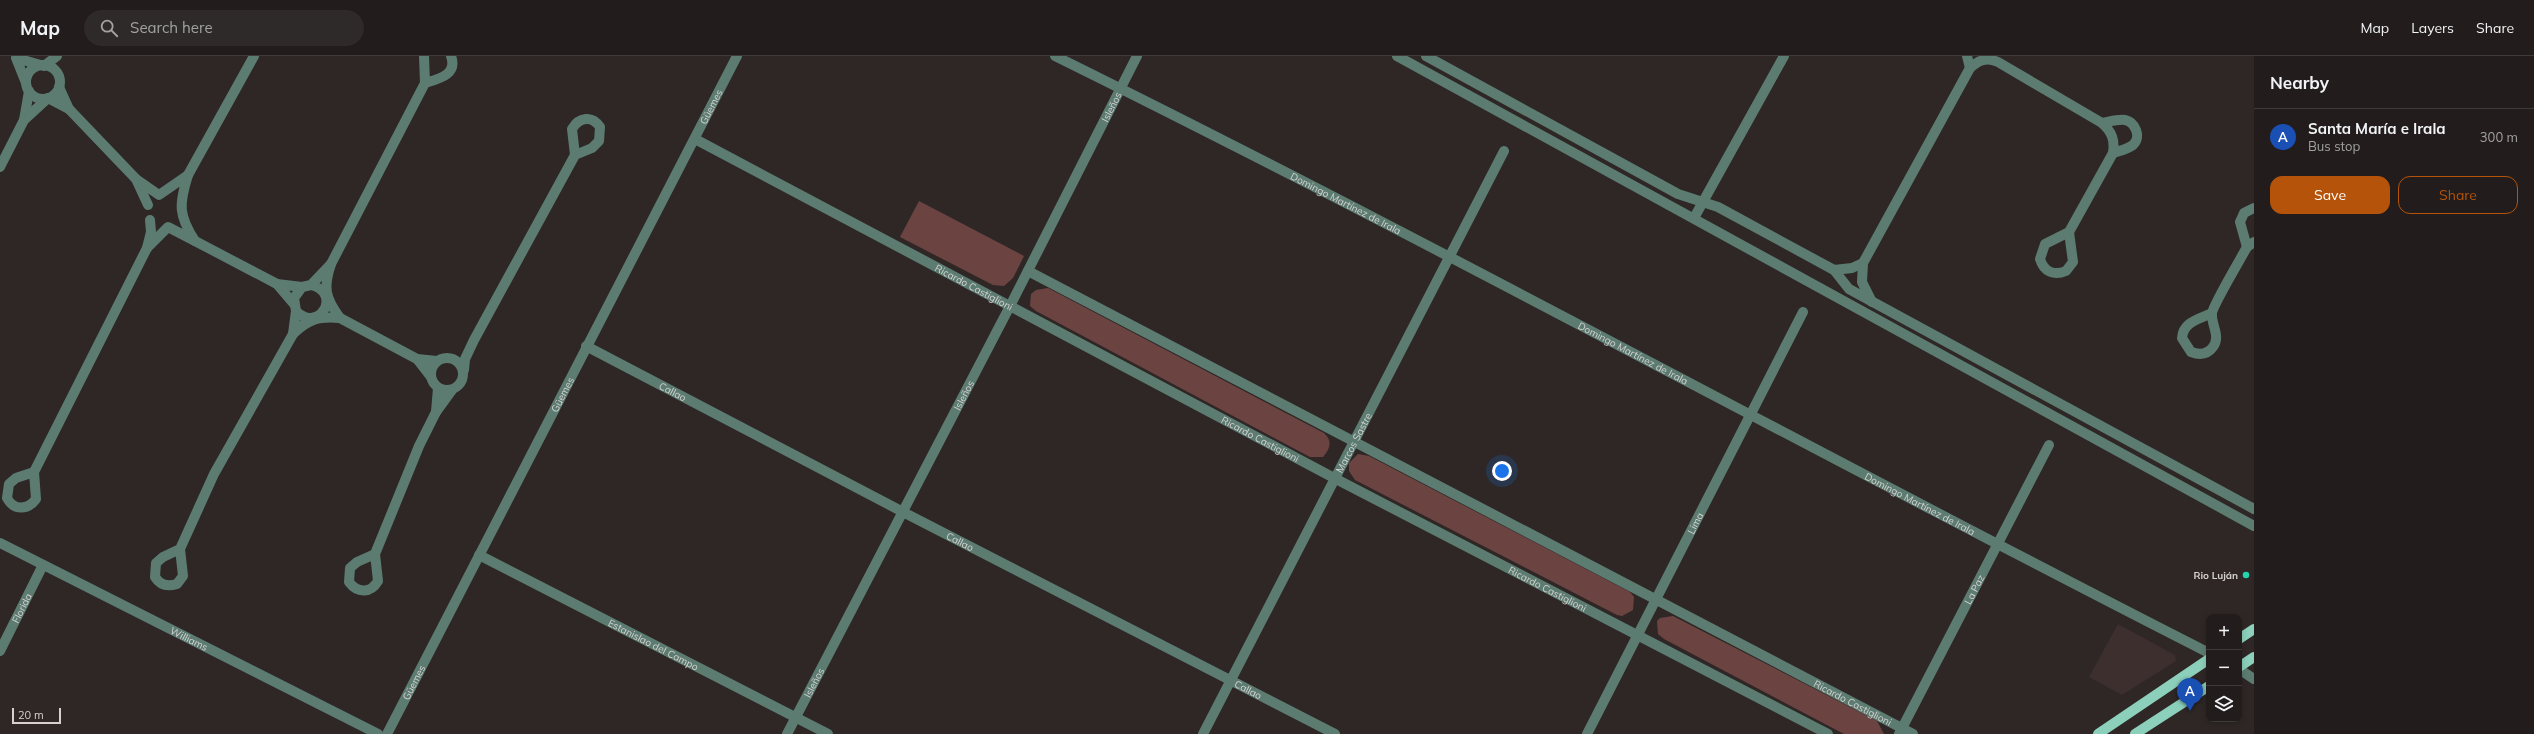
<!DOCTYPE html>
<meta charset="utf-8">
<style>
body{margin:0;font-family:Mulish,sans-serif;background:#2e2a29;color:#f1f3f6}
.controls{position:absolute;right:12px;bottom:12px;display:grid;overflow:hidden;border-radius:8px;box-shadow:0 2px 6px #0003}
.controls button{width:36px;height:36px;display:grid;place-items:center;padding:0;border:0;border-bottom:1px solid #3f3b3b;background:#221d1c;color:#f1f3f6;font:20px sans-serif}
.scale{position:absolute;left:12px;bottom:10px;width:49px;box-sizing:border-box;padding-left:4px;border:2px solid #d6d1d1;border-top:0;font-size:11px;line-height:14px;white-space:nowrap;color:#d6d1d1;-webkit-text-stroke:3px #2e2726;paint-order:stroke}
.you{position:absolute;left:1502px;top:415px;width:14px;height:14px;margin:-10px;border:3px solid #fff;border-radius:50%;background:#1a73e8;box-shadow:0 0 0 6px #1a73e833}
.badge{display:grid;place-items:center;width:26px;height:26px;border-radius:50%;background:#b45309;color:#fff;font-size:13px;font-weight:700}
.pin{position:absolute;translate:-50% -33px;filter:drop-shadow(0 1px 2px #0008)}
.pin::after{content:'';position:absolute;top:21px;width:14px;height:12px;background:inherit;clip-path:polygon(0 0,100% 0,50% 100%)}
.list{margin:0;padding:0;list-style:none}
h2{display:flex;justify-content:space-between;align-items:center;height:52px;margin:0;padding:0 16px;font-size:17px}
h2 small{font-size:13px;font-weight:400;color:#a2a2a3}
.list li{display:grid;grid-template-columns:26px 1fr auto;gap:12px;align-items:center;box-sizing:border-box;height:56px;padding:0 16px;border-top:1px solid #3f3b3b}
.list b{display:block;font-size:15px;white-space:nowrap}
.list p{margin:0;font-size:13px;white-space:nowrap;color:#a2a2a3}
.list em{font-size:13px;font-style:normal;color:#a2a2a3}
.actions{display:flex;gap:8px;padding:12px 16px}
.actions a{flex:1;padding:9px 0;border:1px solid #b45309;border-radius:12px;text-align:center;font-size:14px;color:#b45309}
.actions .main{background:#b45309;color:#fff}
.icon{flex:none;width:22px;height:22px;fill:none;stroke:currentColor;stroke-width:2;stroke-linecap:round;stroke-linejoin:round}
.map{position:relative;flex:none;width:2254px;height:678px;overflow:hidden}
header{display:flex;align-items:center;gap:24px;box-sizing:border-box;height:56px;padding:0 20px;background:#221d1c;border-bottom:1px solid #3f3b3b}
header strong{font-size:19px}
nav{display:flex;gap:22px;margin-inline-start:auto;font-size:14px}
.search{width:280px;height:36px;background:#2e2a29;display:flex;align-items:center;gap:10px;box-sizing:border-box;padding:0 14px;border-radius:22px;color:#a2a2a3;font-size:15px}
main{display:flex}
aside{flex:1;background:#221d1c}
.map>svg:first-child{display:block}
</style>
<header>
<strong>Map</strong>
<div class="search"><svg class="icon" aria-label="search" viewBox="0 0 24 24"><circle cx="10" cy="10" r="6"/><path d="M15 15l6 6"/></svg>Search here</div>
<nav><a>Map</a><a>Layers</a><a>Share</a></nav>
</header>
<main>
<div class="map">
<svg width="2254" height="678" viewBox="0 0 2254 678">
<rect width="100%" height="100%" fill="#2e2726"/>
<path fill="#3d2f2e" d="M2118,568L2175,599L2176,605L2122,639L2089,621Z"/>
<g fill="#6b4442">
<path d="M919,145L1024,200L1013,222L1004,230L993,229L900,181Z"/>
<path d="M1048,232L1324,377C1333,385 1330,393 1323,401H1310L1036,255L1030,250L1031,238L1036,234Z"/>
<path d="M1358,398L1369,400L1630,536L1634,541L1633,554L1622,560L1617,559L1355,424L1349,415V407Z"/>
<path d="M1673,560L1877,665L1884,678H1844L1664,583L1658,578L1657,565L1660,562Z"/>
</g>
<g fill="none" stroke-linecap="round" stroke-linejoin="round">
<g stroke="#5c7c72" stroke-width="10">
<path id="s1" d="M1055,0C1444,192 1823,401 2209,597"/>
<path d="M1397,0L2254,470"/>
<path d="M1426,0L1678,138L1718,151L1834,214L1849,233L2254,453"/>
<path d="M1967,0L1970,12"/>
<circle cx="43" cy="26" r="17"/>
<path d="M26,27L16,2L44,10L57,0"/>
<path d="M425,27C438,23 458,19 451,0"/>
<path d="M29,35L24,64L48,42L69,53L59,31"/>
<path d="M69,53L136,123"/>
<path d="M2102,67C2109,66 2117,63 2125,64C2135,66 2142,81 2133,89C2128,93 2119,95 2113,97"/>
<path id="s2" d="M695,83L1336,423L1828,678"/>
<path d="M0,111L24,64"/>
<path d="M188,119L254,0"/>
<path d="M148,149L136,123L159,139L188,119C179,148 178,159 195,185L168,171L147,192L151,176L150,164"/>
<path d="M1694,162L1784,0"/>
<path d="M195,185L277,228"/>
<path d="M2247,191L2240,166L2244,157L2254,152"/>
<path d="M331,208L425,27L424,0"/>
<path d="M1834,214L1852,212L1863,207"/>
<path id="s3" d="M1028,215L1913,678"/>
<path d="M1872,246L1862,226L1863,207L1970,12C1979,4 1986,1 1998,6L2102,67C2112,76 2115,84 2113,97L2069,176L2045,188L2040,203C2044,216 2054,220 2066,215L2073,206L2069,176"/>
<path d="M294,248L277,228L302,231"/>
<path d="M296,255C319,278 343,237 311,229L302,231L294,242L296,255L293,278C308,263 319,260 340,262C325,242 323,231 331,208L311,229"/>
<path d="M2212,257C2199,263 2183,266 2182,282L2191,296C2199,299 2207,299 2213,291C2221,280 2211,269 2212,257C2213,249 2241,202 2247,191L2254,186"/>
<path d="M340,262L417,303"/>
<path id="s4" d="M586,290L903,456L1335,678"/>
<circle cx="447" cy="318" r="16"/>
<path d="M464,314L465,303L474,284L575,99L592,92L599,85L600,71C592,59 579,61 572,73L575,99"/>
<path d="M431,321L417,303L437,305"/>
<path d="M438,332L436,356L452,334"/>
<path d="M34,416L16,422L9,428L7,442C14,455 28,454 36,443L34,416L147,192"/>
<path id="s5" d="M0,487L378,678"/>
<path d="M180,493L163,501L156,507L155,521C160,529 167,531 177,528L183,520L180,493L214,418L293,278"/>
<path d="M375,498L357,506L350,512L349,526C358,538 371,537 378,525L375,498L419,390L436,356"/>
<path id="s6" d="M479,499L828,678"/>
<path id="s7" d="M0,595L43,509"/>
<path d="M2239,613L2254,623"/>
<path id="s8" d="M387,678L737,0"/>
<path id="s9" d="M787,678L1010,250L1137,0"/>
<path id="s10" d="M1203,678L1504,95"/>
<path id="s11" d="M1587,678L1803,256"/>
<path id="s12" d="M1899,678L2049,389"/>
</g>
<g stroke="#8cd0bb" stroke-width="10">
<path d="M2239,583L2254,573"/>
<path d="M2239,611L2254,601"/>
<path d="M2098,678L2209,603"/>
<path d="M2135,678L2209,630"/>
</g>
</g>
<circle fill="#22d5af" stroke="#2e2726" stroke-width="1.5" cx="2246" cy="519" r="4"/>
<g text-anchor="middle" stroke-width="4" stroke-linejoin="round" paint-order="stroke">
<g font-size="10" fill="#d6d1d1" stroke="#2e2726">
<text dy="4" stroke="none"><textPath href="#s8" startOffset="706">Güemes</textPath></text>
<text dy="4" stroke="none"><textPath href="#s9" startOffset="706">Isleños</textPath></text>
<text dy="4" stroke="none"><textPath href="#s1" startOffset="326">Domingo Martínez de Irala</textPath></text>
<text dy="4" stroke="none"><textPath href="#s2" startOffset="316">Ricardo Castiglioni</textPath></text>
<text dy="4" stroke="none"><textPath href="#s1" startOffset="650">Domingo Martínez de Irala</textPath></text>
<text dy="4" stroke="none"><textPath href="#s4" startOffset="98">Callao</textPath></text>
<text dy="4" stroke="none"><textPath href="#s8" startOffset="382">Güemes</textPath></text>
<text dy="4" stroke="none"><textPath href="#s9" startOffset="382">Isleños</textPath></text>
<text dy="4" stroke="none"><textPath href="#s2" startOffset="640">Ricardo Castiglioni</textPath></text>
<text dy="4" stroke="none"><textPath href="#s10" startOffset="328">Marcos Sastre</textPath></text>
<text dy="4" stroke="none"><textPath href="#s1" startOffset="974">Domingo Martínez de Irala</textPath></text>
<text dy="4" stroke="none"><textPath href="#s11" startOffset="237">Lima</textPath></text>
<text dy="4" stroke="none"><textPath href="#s4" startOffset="422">Callao</textPath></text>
<text dy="4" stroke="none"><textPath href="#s2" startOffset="964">Ricardo Castiglioni</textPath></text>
<text dy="4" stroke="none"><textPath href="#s12" startOffset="163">La Paz</textPath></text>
<text dy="4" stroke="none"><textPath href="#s7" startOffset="48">Florida</textPath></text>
<text dy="4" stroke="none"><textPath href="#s5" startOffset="212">Williams</textPath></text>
<text dy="4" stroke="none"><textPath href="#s6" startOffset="196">Estanislao del Campo</textPath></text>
<text dy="4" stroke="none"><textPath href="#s8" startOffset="58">Güemes</textPath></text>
<text dy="4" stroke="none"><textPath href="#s9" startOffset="58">Isleños</textPath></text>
<text dy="4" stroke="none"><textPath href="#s4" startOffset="746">Callao</textPath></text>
<text dy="4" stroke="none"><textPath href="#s3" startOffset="931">Ricardo Castiglioni</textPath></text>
</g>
<g font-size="10" font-weight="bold" fill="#d6d1d1" stroke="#2e2726" text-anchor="end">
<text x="2238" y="523">Rio Luján</text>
</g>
</g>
</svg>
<div class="controls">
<button>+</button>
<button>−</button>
<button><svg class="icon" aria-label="layers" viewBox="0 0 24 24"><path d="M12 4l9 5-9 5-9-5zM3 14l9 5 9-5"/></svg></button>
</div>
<div class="scale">20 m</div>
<div class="you"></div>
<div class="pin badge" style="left:2190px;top:655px;background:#1a4fb4">A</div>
</div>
<aside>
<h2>Nearby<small></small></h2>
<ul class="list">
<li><span class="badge" style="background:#1a4fb4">A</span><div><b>Santa María e Irala</b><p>Bus stop</p></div><em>300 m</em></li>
</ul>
<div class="actions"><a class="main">Save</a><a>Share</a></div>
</aside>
</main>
